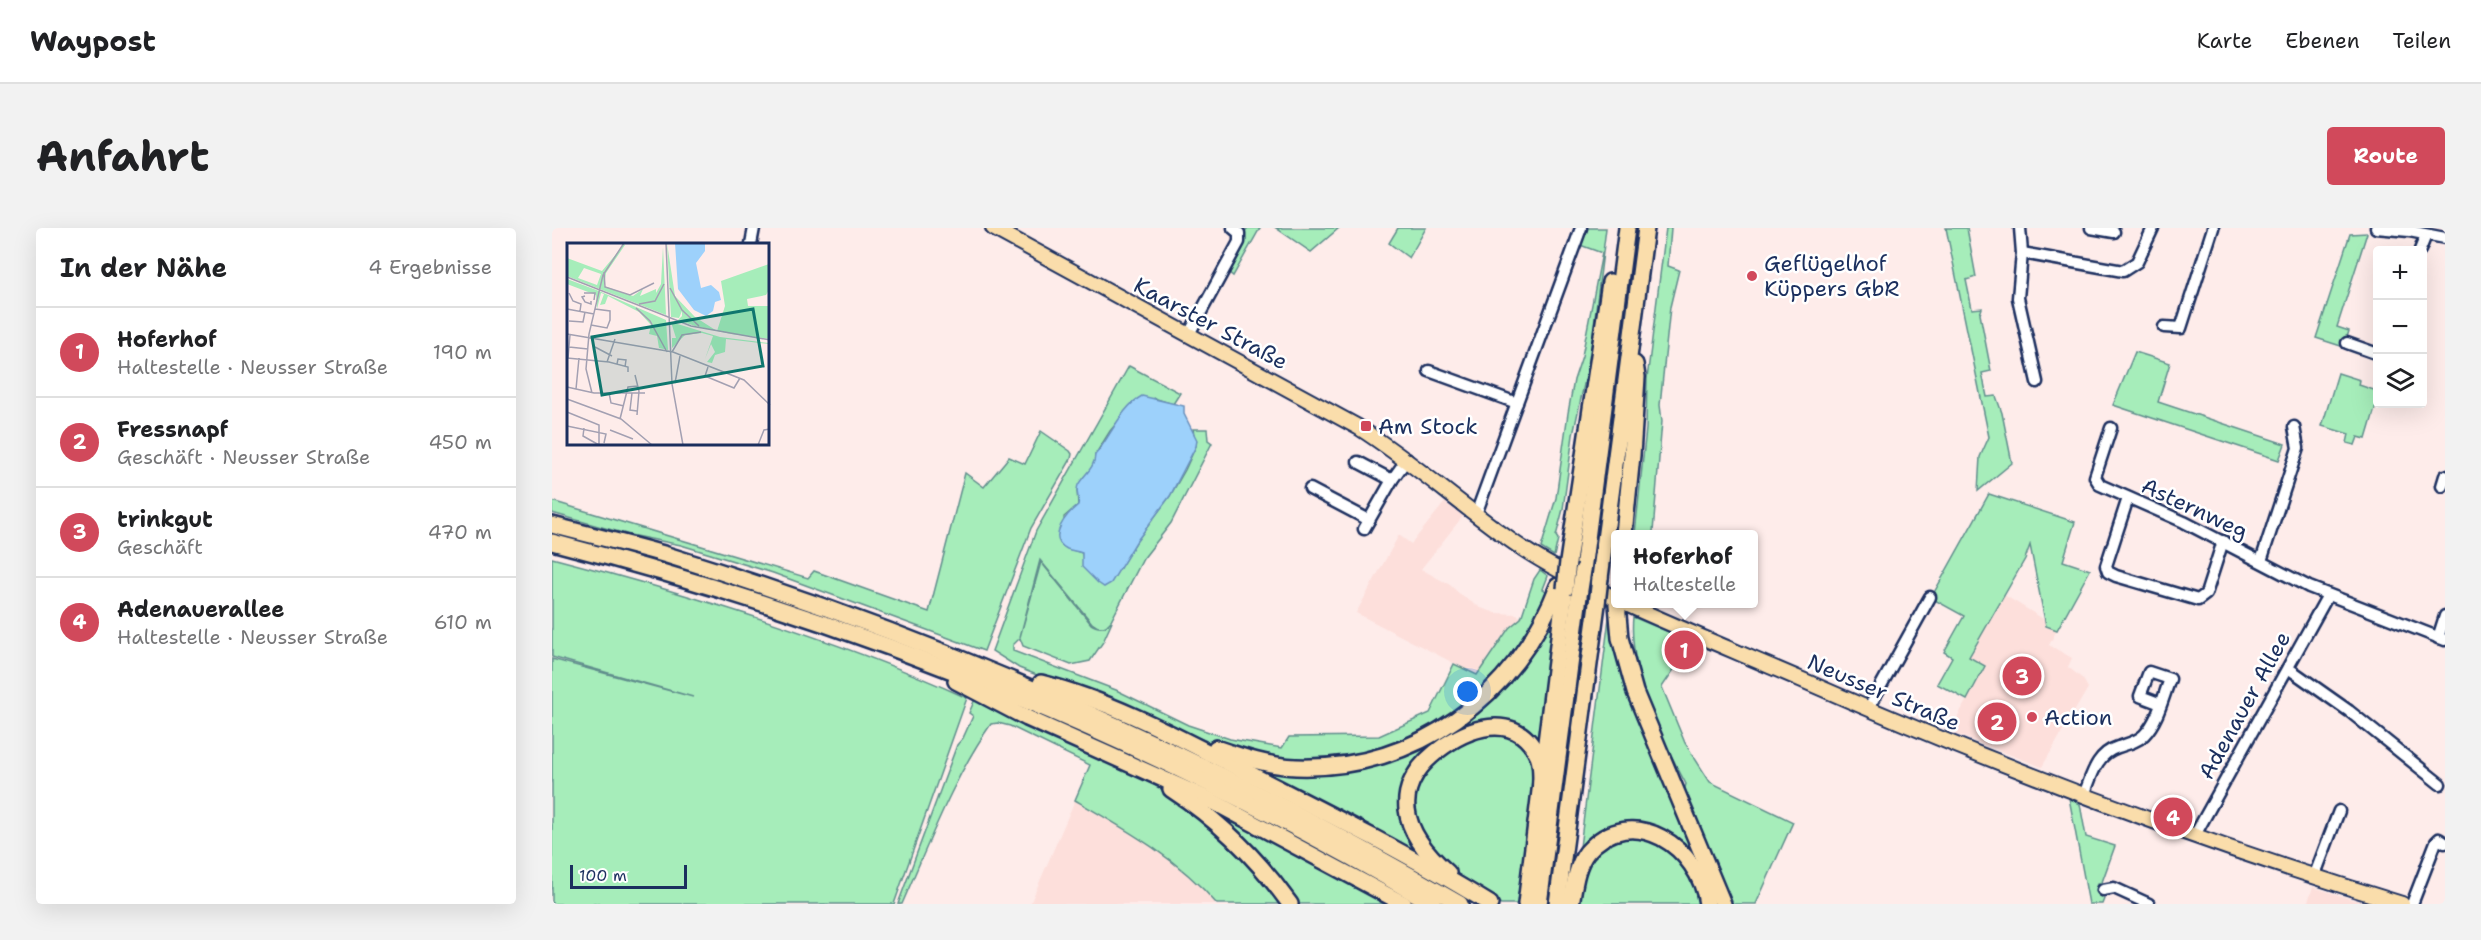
<!DOCTYPE html>
<html lang="de">
<meta charset="utf-8">
<style>
body{margin:0;font-family:"Shantell Sans",sans-serif;background:#f2f2f2;color:#202124}
.controls{position:absolute;right:18px;top:18px;display:grid;overflow:hidden;border-radius:6px;box-shadow:0 6px 24px #0002}
.controls button{width:54px;height:54px;display:grid;place-items:center;padding:0;border:0;border-bottom:2px solid #e0e0e0;background:#fff;color:#202124;font:30px sans-serif}
.scale{position:absolute;left:18px;bottom:15px;width:117px;box-sizing:border-box;padding-left:6px;border:3px solid #1b2f5e;border-top:0;font-size:16px;line-height:21px;white-space:nowrap;color:#1b2f5e;-webkit-text-stroke:4px #fff;paint-order:stroke}
.you{position:absolute;left:916px;top:464px;width:21px;height:21px;margin:-15px;border:4px solid #fff;border-radius:50%;background:#1a73e8;box-shadow:0 0 0 9px #1a73e833}
.badge{display:grid;place-items:center;width:39px;height:39px;border-radius:50%;background:#d1495b;color:#fff;font-size:20px;font-weight:700}
.pin{position:absolute;translate:-50% -50%;border:3px solid #fff;box-shadow:0 2px 6px #0006}
.popup{position:absolute;left:1059px;top:302px;width:147px;height:78px;box-sizing:border-box;display:grid;place-content:center;border-radius:6px;background:#fff;filter:drop-shadow(0 2px 4px #0005);font-size:20px;white-space:nowrap;color:#757577}
.popup b{font-size:22px;color:#202124}
.popup::after{content:'';position:absolute;left:50%;top:100%;margin-left:-12px;border:12px solid transparent;border-top-color:#fff}
.list{margin:0;padding:0;list-style:none}
h2{display:flex;justify-content:space-between;align-items:center;height:78px;margin:0;padding:0 24px;font-size:26px}
h2 small{font-size:20px;font-weight:400;color:#757577}
.list li{display:grid;grid-template-columns:39px 1fr auto;gap:18px;align-items:center;box-sizing:border-box;height:90px;padding:0 24px;border-top:2px solid #e0e0e0}
.list b{display:block;font-size:22px;white-space:nowrap}
.list p{margin:0;font-size:20px;white-space:nowrap;color:#757577}
.list em{font-size:20px;font-style:normal;color:#757577}
.icon{flex:none;width:33px;height:33px;fill:none;stroke:currentColor;stroke-width:2;stroke-linecap:round;stroke-linejoin:round}
.map{position:relative;flex:none;width:1893px;height:676px;overflow:hidden;border-radius:6px}
header{display:flex;align-items:center;gap:36px;box-sizing:border-box;height:84px;padding:0 30px;background:#fff;border-bottom:2px solid #e0e0e0}
header strong{font-size:28px}
nav{display:flex;gap:33px;margin-inline-start:auto;font-size:21px}
.intro{display:flex;align-items:center;justify-content:space-between;box-sizing:border-box;height:144px;padding:0 36px}
h1{margin:0;font-size:42px}
.button{padding:15px 27px;border-radius:6px;background:#d1495b;color:#fff;font-size:21px;font-weight:700}
main{display:flex;gap:36px;padding:0 36px}
aside{flex:1;background:#fff;border-radius:6px;box-shadow:0 6px 24px #0002}
.map>svg:first-child{display:block}
</style>
<header>
<strong>Waypost</strong>
<nav><a>Karte</a><a>Ebenen</a><a>Teilen</a></nav>
</header>
<div class="intro"><h1>Anfahrt</h1><a class="button">Route</a></div>
<main>
<aside>
<h2>In der Nähe<small>4 Ergebnisse</small></h2>
<ul class="list">
<li><span class="badge">1</span><div><b>Hoferhof</b><p>Haltestelle · Neusser Straße</p></div><em>190 m</em></li>
<li><span class="badge">2</span><div><b>Fressnapf</b><p>Geschäft · Neusser Straße</p></div><em>450 m</em></li>
<li><span class="badge">3</span><div><b>trinkgut</b><p>Geschäft</p></div><em>470 m</em></li>
<li><span class="badge">4</span><div><b>Adenauerallee</b><p>Haltestelle · Neusser Straße</p></div><em>610 m</em></li>
</ul>
</aside>
<div class="map">
<svg width="1893" height="676" viewBox="0 0 1893 676">
<rect width="100%" height="100%" fill="#feecea"/>
<filter id="ink" filterUnits="userSpaceOnUse"><feTurbulence type="fractalNoise" baseFrequency=".0167" numOctaves="2"/><feDisplacementMap in="SourceGraphic" scale="12" xChannelSelector="R" yChannelSelector="G"/><feConvolveMatrix kernelMatrix="1 2 1 2 8 2 1 2 1" color-interpolation-filters="sRGB"/></filter>
<g filter="url(#ink)">
<g fill="#fddfdb">
<path d="M893,274L911,288L869,341L898,357L910,368L929,380L944,385L965,386L969,390L957,400L925,447L804,385L847,307L859,316Z"/>
<path d="M1452,367L1506,400L1497,417L1520,430L1516,439L1531,451L1536,460L1490,539L1398,504L1432,438L1417,429Z"/>
<path d="M523,572L598,615L645,653L665,676H478Z"/>
<path d="M1761,659L1815,676H1755Z"/>
</g>
<g fill="#a6edba" stroke="#608e8c" stroke-width="1.5">
<path d="M696,0H708L681,48L675,43L691,5Z"/>
<path d="M724,0H787L759,24Z"/>
<path d="M846,0H874L857,30L837,15Z"/>
<path d="M1033,0H1054L1038,129L1021,207L1011,281L1004,308L1006,311L1002,328L989,320L1004,270L1016,185L1022,152L1030,128L1050,25L1028,17Z"/>
<path d="M1114,0H1119L1116,38L1127,42L1118,79L1108,177L1110,193L1101,304V306H1083L1094,201L1095,151Z"/>
<path d="M1394,0H1415L1424,49L1414,52L1420,81L1430,80L1428,86L1439,143L1430,145L1435,169L1444,168L1450,185L1460,235L1426,263L1428,229L1437,209Z"/>
<path d="M1815,5L1785,99L1797,103L1792,119L1764,110L1798,6Z"/>
<path d="M1583,124L1618,135L1606,174L1733,216L1727,232L1561,177Z"/>
<path d="M577,138L628,165L621,176L602,170L574,184L558,203L543,227V233L538,242L531,250L525,262L526,277L512,289L514,320L530,325L531,332L559,354L584,314L618,268L633,242L644,218L641,201H655L656,212L660,215L619,295L591,331L559,393L553,399H546L540,395L488,332L468,409L489,334L539,396C548,401 552,400 560,394L551,414L538,433L519,437L471,418L468,410L461,417V423L564,462L636,497L678,511L730,520L737,509L827,508L878,485L902,436L925,447L957,400L969,390L982,351L988,342L996,348L991,361L997,365L967,421L922,469L873,503L835,520L788,530L726,531L670,519L467,440L440,423L484,303Z"/>
<path d="M1786,145L1808,152L1807,157L1825,163V174L1814,211L1806,209L1803,217L1795,215L1797,206L1770,198Z"/>
<path d="M489,203L518,223L520,226L519,231L479,300L432,423L221,345L129,317L78,307L0,285V273L256,350L262,343L377,384L413,245L432,259L457,229L473,236Z"/>
<path d="M1437,266L1523,294L1511,333L1538,342L1505,402L1494,398L1478,317L1473,331L1417,429L1433,438L1415,472L1385,456L1400,429L1392,424L1412,388L1379,370Z"/>
<path d="M0,330C138,366 285,411 415,470L342,676H0V431L141,469L0,429Z"/>
<path d="M1058,382L1066,419L1168,676H1160L1152,649L1092,600L1027,627Z"/>
<path d="M1003,387L989,524L979,509L918,498L852,566L875,633L695,537L840,528L969,439Z"/>
<path d="M1081,389L1119,405L1136,430L1129,431L1110,459L1133,515L1158,554L1241,594L1204,676H1178L1132,563L1134,556C1109,510 1076,443 1081,389Z"/>
<path d="M423,471C493,509 574,532 638,581C673,608 703,642 731,676H665C625,630 575,602 523,572L538,537L458,498L446,495L439,496C401,550 377,615 350,676H346L405,517L411,510L421,488L417,485Z"/>
<path d="M950,506C972,515 977,523 984,545L968,676H949L921,658L891,634L868,606L861,580L866,553L878,536L906,515L924,507Z"/>
<path d="M1517,570L1528,576L1534,609L1563,618L1550,654L1546,655L1544,664L1552,671L1550,676H1537Z"/>
<path d="M640,571L841,676H742Z"/>
<path d="M1074,609C1101,608 1124,620 1139,644C1144,652 1146,666 1149,676H1025C1033,638 1033,623 1074,609Z"/>
</g>
<path fill="#9dd1fb" stroke="#6990bc" stroke-width="1.5" d="M590,168L632,178V186L645,212L644,218L618,268L584,314L559,355L552,359L546,355L530,339V325C525,323 520,323 515,321C493,310 516,285 526,277C528,269 523,265 526,257C532,246 543,240 543,227C558,210 569,179 590,168Z"/>
<g fill="none" stroke-linecap="round" stroke-linejoin="round">
<g stroke="#1b2f5e" stroke-width="15">
<g id="minor">
<path d="M1468,0L1470,25L1466,70L1485,154"/>
<path d="M1539,0L1562,4"/>
<path d="M1824,0L1857,3L1893,10"/>
<path d="M199,16L202,0"/>
<path d="M1868,22L1874,7"/>
<path d="M1470,25L1571,43L1585,34L1601,0"/>
<path d="M1612,99L1629,100L1661,0"/>
<path d="M637,106L687,14V5L681,0"/>
<path d="M1795,115L1826,126"/>
<path d="M877,143L965,175"/>
<path d="M1559,200L1543,249L1548,257L1632,294L1757,359L1893,412"/>
<path d="M806,234L840,252"/>
<path d="M1890,258L1893,248"/>
<path d="M758,261L817,292"/>
<path d="M1576,270L1554,338L1556,344L1564,348L1646,372L1654,366L1671,313"/>
<path d="M924,286L1029,0"/>
<path d="M812,301L840,252L855,231"/>
<path d="M1709,333L1746,220L1742,199"/>
<path d="M1886,410L1893,388"/>
<path d="M1736,440L1797,483L1888,556"/>
<path d="M1316,481L1378,369"/>
<path d="M1532,567C1540,547 1544,526 1566,519C1575,516 1585,514 1592,507C1606,493 1611,469 1618,451L1597,444L1588,468L1609,476"/>
<path d="M1643,607L1776,367"/>
<path d="M1762,649L1787,583"/>
<path d="M1551,662L1562,660L1597,676"/>
<path d="M1860,676L1884,614L1887,611L1893,615"/>
</g>
</g>
<g stroke="#1b2f5e" stroke-width="18">
<g id="major">
<path d="M441,0L806,199C858,232 904,273 954,309C988,334 1026,353 1063,370"/>
<path d="M1074,376C1131,402 1190,426 1248,451C1444,537 1645,614 1850,676"/>
</g>
</g>
<g stroke="#1b2f5e" stroke-width="20">
<g id="highway">
<path d="M0,297C38,307 77,316 115,327C392,412 658,530 908,676"/>
<path d="M1072,306L1080,227L1085,149L1083,136"/>
<path d="M0,314C308,393 606,515 881,676"/>
<path d="M1016,334L1058,54"/>
<path d="M1031,342L1075,0"/>
<path d="M1048,350L1094,0"/>
<path d="M1065,376L1068,410L1083,464L1171,676"/>
<path d="M404,453L475,490L658,572L852,676"/>
<path d="M489,455C564,474 633,513 702,548C781,588 862,629 938,676"/>
<path d="M664,520C690,529 717,538 744,539C864,543 964,468 1006,358"/>
<path d="M619,561C665,591 706,631 738,676"/>
<path d="M896,645C849,604 835,558 892,518C923,497 966,485 986,528C991,540 988,553 989,565"/>
<path d="M974,676L1013,361"/>
<path d="M987,676L1027,368"/>
<path d="M1005,676L1045,376"/>
<path d="M1019,676C1022,659 1024,638 1035,624C1080,572 1148,620 1155,676"/>
</g>
</g>
<use href="#minor" stroke="#fff" stroke-width="10"/>
<use href="#major" stroke="#faddab" stroke-width="14"/>
<use href="#highway" stroke="#faddab" stroke-width="15"/>
<g stroke="#1b2f5e" stroke-width="20" stroke-linecap="butt">
<g id="highway-bridge">
<path d="M1013,361L1016,334"/>
<path d="M1027,368L1031,342"/>
<path d="M1045,376L1048,350"/>
</g>
</g>
<use href="#highway-bridge" stroke="#faddab" stroke-width="15"/>
</g>
</g>
<g fill="#d1495b" stroke="#fff" stroke-width="2">
<circle cx="1200" cy="48" r="6"/>
<rect x="808" y="192" width="12" height="12" rx="3"/>
<circle cx="1480" cy="489" r="6"/>
</g>
<g text-anchor="middle" stroke-width="5" stroke-linejoin="round" paint-order="stroke">
<g font-size="22" fill="#1b2f5e" stroke="#fff" text-anchor="start">
<text x="1212" y="43">Geflügelhof<tspan x="1212" dy="25">Küppers GbR</tspan></text>
<text x="826" y="206">Am Stock</text>
<text x="1492" y="497">Action</text>
</g>
<g font-size="22" fill="#1b2f5e" stroke="#fff">
<text transform="translate(659 95) rotate(28)" y="8">Kaarster Straße</text>
<text transform="translate(1643 280) rotate(25)" y="8">Asternweg</text>
<text transform="translate(1332 464) rotate(23)" y="8">Neusser Straße</text>
<text transform="translate(1692 477) rotate(-61)" y="8">Adenauer Allee</text>
</g>
</g>
<g transform="translate(15 15)">
<rect width="202" height="202" fill="#feecea"/>
<path d="M45,0H56L58,2L39,30L37,43L66,53L76,46L73,53L89,46V50L94,41L96,4L99,72L0,33V15L35,28L55,4V1ZM17,25L34,31L30,42L11,35ZM100,0L108,53L128,74L150,88L158,63L154,38L202,21V47L199,52L180,56L181,63H202V96L164,91L128,83L111,77L115,73V68L112,75L104,74ZM0,36L32,48L99,77L101,107L92,105L90,93L82,91L84,82L72,69L41,53L38,61L33,62L37,51L34,50L30,66L29,52L0,41ZM104,79L153,94L202,100V117V101L159,96L158,109L148,112L145,120L140,119L148,109L144,101L138,116L146,93L135,90L118,92L105,105V95H109Z" fill="#a6edba" fill-rule="evenodd"/>
<path d="M108,0L138,1V8L129,20L134,45L144,42L152,49L154,57L148,59L146,68L139,73L127,67L111,46Z" fill="#9dd1fb"/>
<path fill="none" stroke="#a3a0b2" stroke-width="1.5" d="M99,0L105,141L116,202M37,29L38,44L63,52L87,40M0,34L124,83L203,97M103,45L115,67L132,83M2,50L6,58L14,61L13,68M17,50H28L27,57M18,53L15,54L18,59L24,61V58M72,61L88,58L97,41M69,65L83,78L100,109M0,66L27,71M2,78L16,79L18,69M24,82L40,85L43,77V68L28,66M0,91L106,109L177,137L203,162M2,104L21,106M28,104L45,113M105,109L115,92L134,89M0,115L42,119L61,124V129M1,115L3,92M40,119L48,96M50,121L51,116L59,117L58,124M141,124L138,133L167,145L173,135M68,132L72,148L70,172M108,140L113,113M0,144L27,150H78M9,146L12,115M25,150L19,126L22,91L36,32L57,0M42,150L44,160L57,163M65,150L63,167L70,168M0,156L54,176L85,202M0,169L32,182V202M53,176L61,144L71,143M0,183L39,191L37,200M17,185L16,193L32,202M43,187L66,196M191,202L197,187L203,186"/>
<path fill="#0f766e" fill-opacity="0.15" stroke="#0f766e" stroke-width="3" d="M186,66L196,123L35,152L25,94Z"/>
<rect width="202" height="202" fill="none" stroke="#1b2f5e" stroke-width="3"/>
</g>
</svg>
<div class="controls">
<button>+</button>
<button>−</button>
<button><svg class="icon" aria-label="layers" viewBox="0 0 24 24"><path d="M12 4l9 5-9 5-9-5zM3 14l9 5 9-5"/></svg></button>
</div>
<div class="scale">100 m</div>
<div class="you"></div>
<div class="pin badge" style="left:1132px;top:422px">1</div>
<div class="popup"><b>Hoferhof</b>Haltestelle</div>
<div class="pin badge" style="left:1445px;top:494px">2</div>
<div class="pin badge" style="left:1470px;top:448px">3</div>
<div class="pin badge" style="left:1621px;top:589px">4</div>
</div>
</main>
